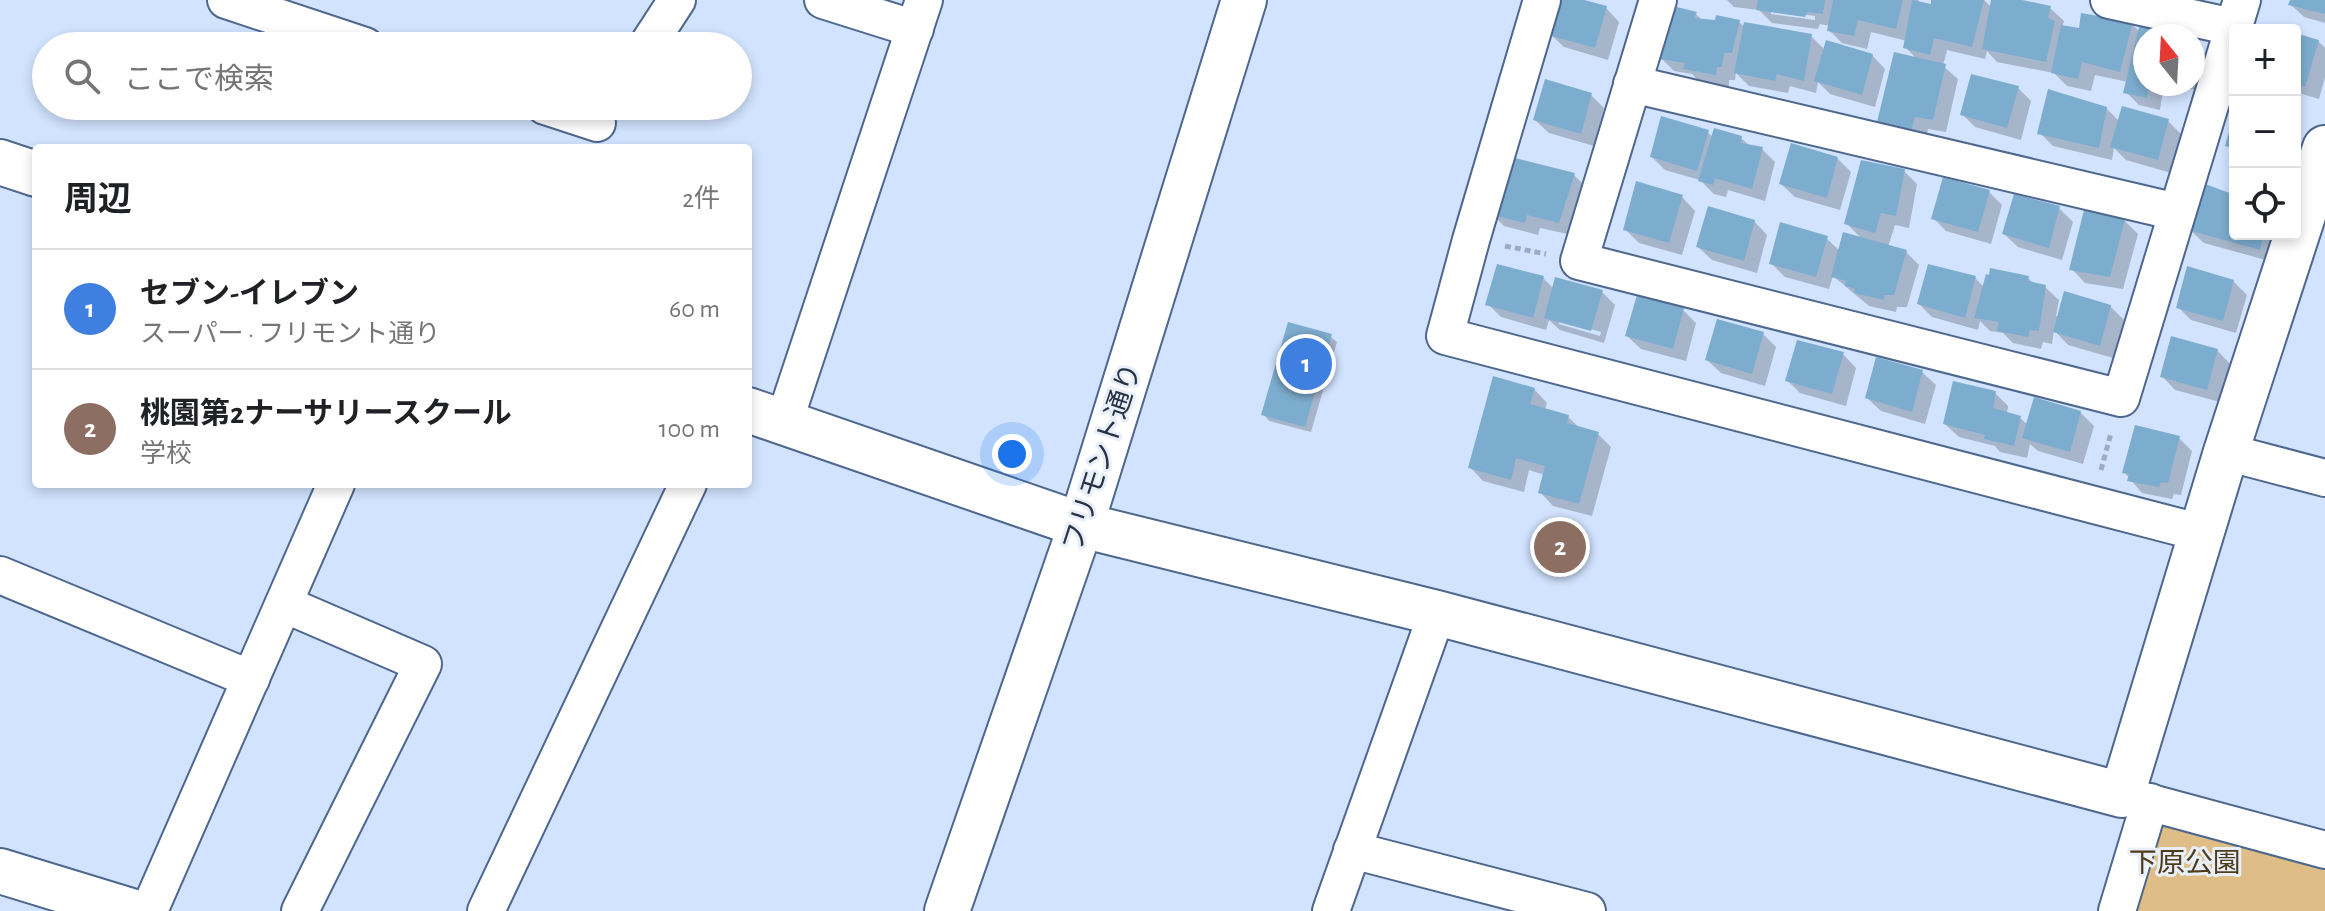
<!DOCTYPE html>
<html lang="ja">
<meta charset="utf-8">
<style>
body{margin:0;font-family:"Alegreya Sans","Noto Sans JP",sans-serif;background:#f6f6f6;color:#202124}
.controls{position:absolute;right:24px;top:24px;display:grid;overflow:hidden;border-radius:8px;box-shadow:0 4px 12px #0003}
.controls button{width:72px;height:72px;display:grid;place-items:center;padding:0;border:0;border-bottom:2px solid #e0e0e0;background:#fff;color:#202124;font:40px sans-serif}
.compass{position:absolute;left:2133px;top:24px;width:72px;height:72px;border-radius:50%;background:#fff;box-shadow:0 4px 12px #0003;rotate:342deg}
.you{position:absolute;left:1012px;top:454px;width:28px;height:28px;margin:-20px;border:6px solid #fff;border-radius:50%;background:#1a73e8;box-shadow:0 0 0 12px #1a73e833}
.badge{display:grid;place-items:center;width:52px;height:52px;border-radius:50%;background:#1a73e8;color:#fff;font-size:26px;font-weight:700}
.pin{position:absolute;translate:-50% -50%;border:4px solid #fff;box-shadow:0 2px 8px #0006}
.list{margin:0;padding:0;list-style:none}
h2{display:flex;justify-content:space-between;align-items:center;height:104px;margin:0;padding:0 32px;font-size:34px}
h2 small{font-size:26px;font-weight:400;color:#757577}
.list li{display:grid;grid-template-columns:52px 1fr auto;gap:24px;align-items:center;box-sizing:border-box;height:120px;padding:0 32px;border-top:2px solid #e0e0e0}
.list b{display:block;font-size:30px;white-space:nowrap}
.list p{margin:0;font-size:26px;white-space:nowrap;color:#757577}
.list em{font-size:26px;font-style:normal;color:#757577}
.icon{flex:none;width:44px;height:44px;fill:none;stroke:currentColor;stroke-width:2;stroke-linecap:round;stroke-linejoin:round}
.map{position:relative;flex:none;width:2325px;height:911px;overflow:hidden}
.search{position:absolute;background:#fff;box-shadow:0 4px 12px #0003;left:32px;top:32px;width:720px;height:88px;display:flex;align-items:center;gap:20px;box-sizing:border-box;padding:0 28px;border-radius:44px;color:#757577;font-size:30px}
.panel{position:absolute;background:#fff;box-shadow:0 4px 12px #0003;left:32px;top:144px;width:720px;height:344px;border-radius:8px}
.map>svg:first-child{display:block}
</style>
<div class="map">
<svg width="2325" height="911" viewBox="0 0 2325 911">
<rect width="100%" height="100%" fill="#d1e3fe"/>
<path fill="#dfbd86" d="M2150,802L2325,850V911H2117Z"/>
<g fill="#0003" fill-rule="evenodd">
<path d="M1560,0H1576L1606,8L1619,22L1608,60L1564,47L1550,34Z"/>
<path d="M1727,0H1919L1918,3L1932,6L1933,0H1984L1992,8L1993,0H2012L2050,8L2064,21L2062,27L2080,30L2132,24L2140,32L2187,36H2145V84H2193V40L2202,50L2196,90L2164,84L2160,110L2139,105L2126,92L2128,82L2095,75L2091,91L2067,86L2054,73L1997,62L1987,51L1985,59L1947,50L1943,66L1958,79L1946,132L1928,129L1925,144L1893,135L1879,121L1918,60L1906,48L1907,41L1871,32L1867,49L1842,43L1829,30L1830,26L1820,24L1818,29L1772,23L1759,10L1734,7ZM1771,10L1815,16V20L1771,14Z"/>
<path d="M2292,0H2325V23L2304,17L2290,4Z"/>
<path d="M1696,14L1702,20L1739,22L1745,27L1811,36L1825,50L1872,55L1885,69L1875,107L1830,94L1818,82L1816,93L1790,86L1788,93L1749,86L1736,73L1735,80H1729V87L1699,82L1692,74L1674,71L1661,58Z"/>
<path d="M2295,35L2318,41L2325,48V77L2319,99L2295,92Z"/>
<path d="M2018,88L2031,101L2021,140L1975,127L1962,114Z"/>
<path d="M1591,95L1604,108L1594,146L1549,133L1535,120Z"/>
<path d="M2106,108L2120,122L2168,121L2181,134L2171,173L2126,160L2114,148L2112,160L2053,146L2040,133Z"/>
<path d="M1707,132L1714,138H1741L1750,146L1762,149L1775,162L1765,201L1728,190L1726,197L1714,194L1700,180L1665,170L1652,157Z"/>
<path d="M1837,158L1851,172L1840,210L1795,197L1781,184Z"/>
<path d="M1904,171L1917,184L1909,228L1895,225L1888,247L1906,252L1919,265L1907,307H1897L1896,312L1869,306L1833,276L1829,289L1785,277L1771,263L1826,238L1840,251L1863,240L1846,223Z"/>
<path d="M1574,175L1587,188L1572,235L1540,228L1538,235L1504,226L1491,213Z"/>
<path d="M1989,192L2002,205L1991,244L1946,231L1933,218Z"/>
<path d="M1682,197L1695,211L1682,255L1639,243L1626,230Z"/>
<path d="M2235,197V234H2280L2273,262L2204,243L2190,230Z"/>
<path d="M2059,208L2073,222L2062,260L2018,247L2004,234Z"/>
<path d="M2124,220L2138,234L2123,289L2085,283L2072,269Z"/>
<path d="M1754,221L1767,235L1757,273L1712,260L1698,247Z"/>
<path d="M1543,278L1554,289L1602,292L1615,305L1604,343L1560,330L1549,320L1546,330L1501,317L1488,304ZM1559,320L1601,332L1600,336L1559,324Z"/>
<path d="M1975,278L1984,287L2028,278L2035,285L2045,287L2059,300L2056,316L2059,317L2110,306L2124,320L2113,358L2068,345L2054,330L2052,344L2043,342L2041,349L2013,343L2003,333L1990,331L1980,321L1978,330L1932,317L1919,304Z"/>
<path d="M2233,281L2247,295L2236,333L2191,320L2178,307Z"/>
<path d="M1683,310L1696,323L1686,361L1641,349L1627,336Z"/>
<path d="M1763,334L1776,347L1765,386L1721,373L1707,360Z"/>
<path d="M1330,336L1337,342L1311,432L1269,421L1263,414Z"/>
<path d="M2217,350L2230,364L2220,402L2175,390L2162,376Z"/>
<path d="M1843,354L1856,368L1846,406L1800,393L1787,380Z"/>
<path d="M1922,372L1936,385L1925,424L1881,411L1867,398Z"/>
<path d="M1534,389L1547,403L1545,410L1568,417L1581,429L1598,434L1611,447L1592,516L1553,506L1540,492L1545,475L1529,470L1524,492L1483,481L1470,467Z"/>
<path d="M1995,393L2008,406L2007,414L2020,418L2028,425L2080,412L2094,426L2083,464L2038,451L2030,444L2027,458L2000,452L1995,446L1959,437L1945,424Z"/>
<path d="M2179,438L2192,451L2181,495L2174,494L2172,499L2142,493L2124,472Z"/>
</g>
<g fill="#7dadce">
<path d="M1558,0H1584L1607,6L1595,48L1548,35Z"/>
<path d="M1758,0H1825L1823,14L1807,12L1805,17L1756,10Z"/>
<path d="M1833,0H1903L1896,29L1858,20L1854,36L1827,31Z"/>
<path d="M1912,0L1931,4V0H1984L1972,47L1934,38L1930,55L1903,48Z"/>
<path d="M1991,0H2022L2051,6L2048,18L2055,21L2046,62L1982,49Z"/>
<path d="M2290,0H2325V14L2288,5Z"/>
<path d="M1673,6L1697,12L1694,18L1715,20L1716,15L1740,20L1732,53H1724L1722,67H1717L1716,75L1683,69L1685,63L1659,59Z"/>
<path d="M2081,13L2133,22L2120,72L2082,62L2078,79L2051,73L2061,25L2079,28Z"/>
<path d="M1744,22L1812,34L1804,81L1777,74L1775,81L1734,73Z"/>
<path d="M2140,23L2191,36H2145V84H2150L2147,98L2123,93Z"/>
<path d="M2295,33L2319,40L2305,87L2295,84Z"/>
<path d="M1826,40L1873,54L1862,95L1814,81Z"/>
<path d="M1894,52L1946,64L1933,120L1915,117L1911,132L1877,122Z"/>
<path d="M1971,74L2019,86L2007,128L1960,115Z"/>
<path d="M1545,79L1592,93L1581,134L1533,120Z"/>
<path d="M2048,89L2107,107L2099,148L2037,134Z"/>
<path d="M2122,106L2169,119L2158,160L2110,147Z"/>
<path d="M2234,114H2235V149L2225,146Z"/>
<path d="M1661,116L1709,130L1697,171L1650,157Z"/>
<path d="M1714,128L1742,136L1741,143L1763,147L1752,189L1715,178L1713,185L1698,181Z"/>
<path d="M1791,143L1838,157L1827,198L1779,184Z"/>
<path d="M1507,156L1575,173L1559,223L1527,215L1525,223L1489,214Z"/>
<path d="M1861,160L1905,169L1896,216L1881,213L1875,233L1844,224Z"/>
<path d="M1943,177L1990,190L1978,232L1931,219Z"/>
<path d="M1636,181L1683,195L1669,243L1623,230Z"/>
<path d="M2205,184L2235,195V234H2264L2260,250L2188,230Z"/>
<path d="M2014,194L2060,206L2049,248L2002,234Z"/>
<path d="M1708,206L1755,220L1744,261L1696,247Z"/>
<path d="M2084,210L2125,219L2110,277L2069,270Z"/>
<path d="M1780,222L1828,236L1816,277L1769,264Z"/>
<path d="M1843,232L1907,250L1894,295H1884V300L1854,293L1855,289L1845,286L1846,281L1831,277Z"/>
<path d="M1497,264L1544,276L1533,318L1485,305Z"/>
<path d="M1928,264L1976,276L1965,318L1917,304Z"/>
<path d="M2187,266L2234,280L2223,321L2176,308Z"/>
<path d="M1990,268L2029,276L2028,281L2046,285L2039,331L2030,330L2028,337L1997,331L1999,322L1974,318L1986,274L1989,275Z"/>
<path d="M1555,277L1603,290L1591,331L1544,318Z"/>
<path d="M2064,291L2111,305L2100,346L2053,332Z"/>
<path d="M1637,295L1684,308L1673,349L1625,336Z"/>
<path d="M1717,319L1764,332L1752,374L1705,360Z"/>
<path d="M1288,322L1332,334L1305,427L1261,415Z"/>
<path d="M2171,336L2218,349L2207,390L2160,377Z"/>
<path d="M1797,340L1844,352L1832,394L1785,381Z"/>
<path d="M1876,357L1923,370L1912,412L1865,398Z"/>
<path d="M1493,376L1535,388L1530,404L1569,415L1567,423L1599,432L1579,504L1538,493L1545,466L1516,458L1511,480L1468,468Z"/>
<path d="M1953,381L1996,391L1993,408L2021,416L2014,446L1984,439L1985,435L1943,424Z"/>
<path d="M2034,397L2081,411L2070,452L2022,438Z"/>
<path d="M2135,425L2180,436L2168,483L2161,482L2159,487L2127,481L2129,474L2122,473Z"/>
</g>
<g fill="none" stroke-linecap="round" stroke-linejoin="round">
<g stroke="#4d678e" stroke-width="40">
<g id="minor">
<path d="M226,0L365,46"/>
<path d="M823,0L915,29"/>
<path d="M1542,0L1471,240L1445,336L2202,533"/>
<path d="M1658,0L1579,261L2121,398L2242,0"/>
<path d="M2109,0L2233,27"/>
<path d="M647,46L677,0"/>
<path d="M1632,84L2177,212"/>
<path d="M545,106L597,123"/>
<path d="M784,422L924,0"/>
<path d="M2226,452L2325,478"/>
<path d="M0,575L251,679"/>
<path d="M284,604L423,664L300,911"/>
<path d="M2122,795L2325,850"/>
<path d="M1352,850L1587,911"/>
<path d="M149,911L336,484"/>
<path d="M486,911L688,484"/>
<path d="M1331,911L1437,613"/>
<path d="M2117,911L2150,802"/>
</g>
</g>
<g stroke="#4d678e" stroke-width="48">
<g id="tertiary">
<path d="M0,162L36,174"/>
<path d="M748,410L1081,525L1437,613L2122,795L2226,452L2325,148"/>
<path d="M0,871L131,911"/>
<path d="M947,911L1081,525L1244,0"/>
</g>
</g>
<g stroke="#9cacc3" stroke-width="5" stroke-dasharray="6 4" stroke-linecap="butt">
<path d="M1505,246L1546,254"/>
<path d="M2101,470L2111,433"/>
</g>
<use href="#minor" stroke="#fff" stroke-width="36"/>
<use href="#tertiary" stroke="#fff" stroke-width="44"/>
</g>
<g text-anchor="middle" stroke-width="6" stroke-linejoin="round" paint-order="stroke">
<g font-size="28" fill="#283445" stroke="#e9eff8">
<text transform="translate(1101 457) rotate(-72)" y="10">フリモント通り</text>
</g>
<g font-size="28" fill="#4e3c1d" stroke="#e9eff8">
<text x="2185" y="872">下原公園</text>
</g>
</g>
</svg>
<div class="controls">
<button>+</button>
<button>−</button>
<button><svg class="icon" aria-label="locate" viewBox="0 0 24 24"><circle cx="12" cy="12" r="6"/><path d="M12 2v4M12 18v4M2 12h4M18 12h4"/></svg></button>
</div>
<svg class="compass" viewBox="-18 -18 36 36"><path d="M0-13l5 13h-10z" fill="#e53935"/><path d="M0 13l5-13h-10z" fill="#757577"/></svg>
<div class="you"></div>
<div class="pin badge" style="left:1306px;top:364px;background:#3f7fe0">1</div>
<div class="pin badge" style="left:1560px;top:547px;background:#8d6e63">2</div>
<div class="search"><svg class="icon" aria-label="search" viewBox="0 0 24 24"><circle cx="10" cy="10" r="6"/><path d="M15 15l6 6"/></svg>ここで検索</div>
<section class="panel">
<h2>周辺<small>2件</small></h2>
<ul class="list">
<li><span class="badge" style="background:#3f7fe0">1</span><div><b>セブン-イレブン</b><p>スーパー · フリモント通り</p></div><em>60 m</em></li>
<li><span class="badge" style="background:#8d6e63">2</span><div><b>桃園第2ナーサリースクール</b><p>学校</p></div><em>100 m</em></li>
</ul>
</section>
</div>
